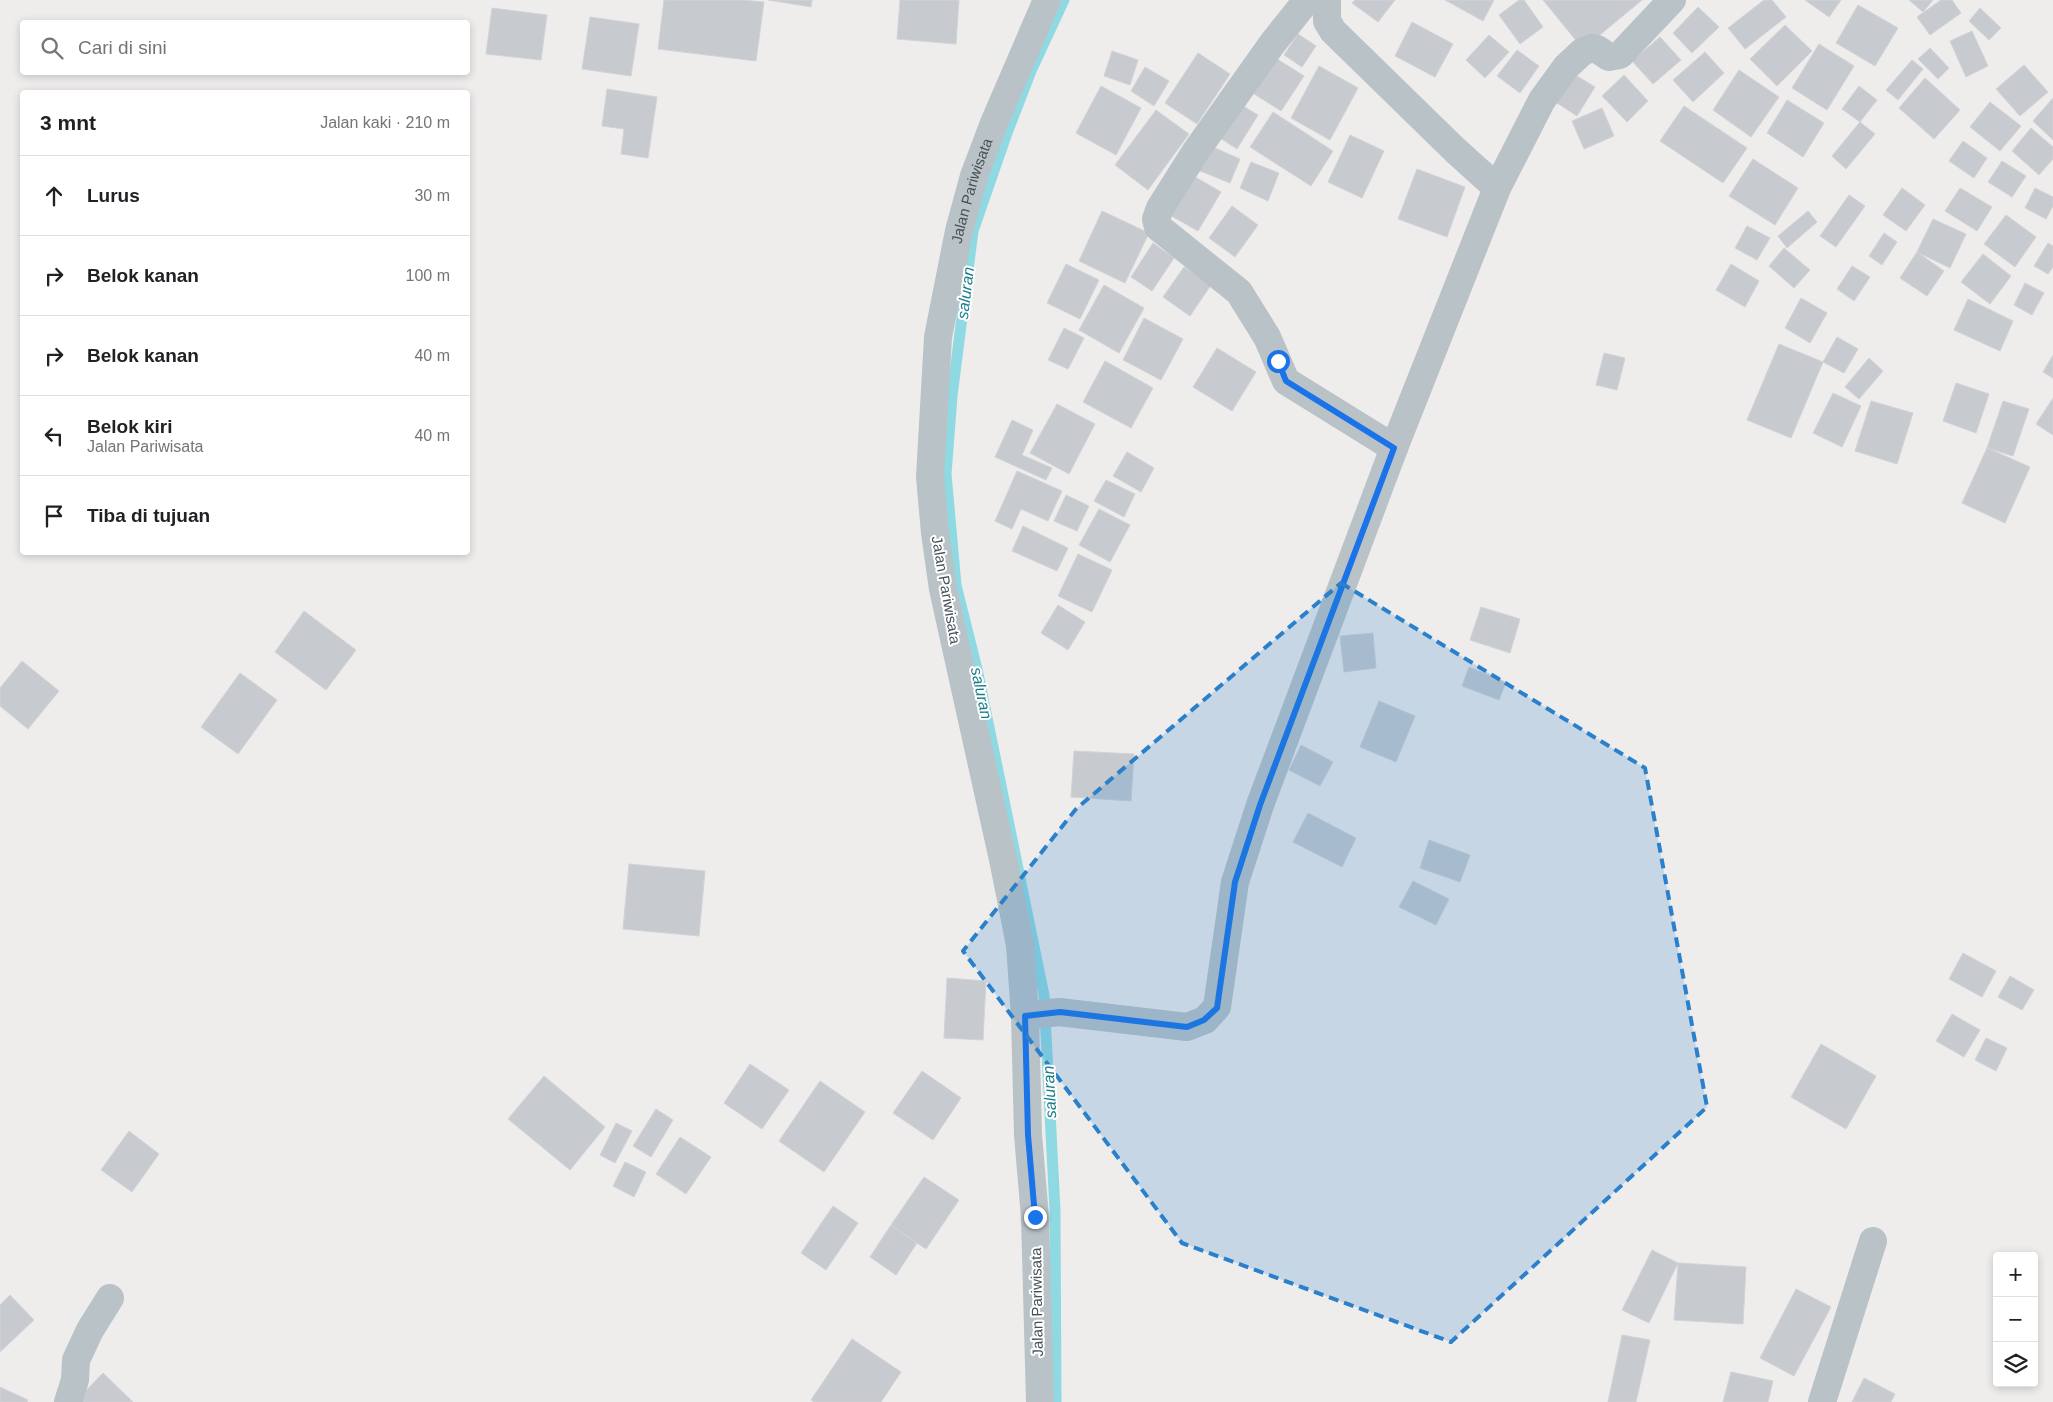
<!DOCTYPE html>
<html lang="id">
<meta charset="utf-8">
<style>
body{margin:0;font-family:Arial,sans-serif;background:#f2f2f2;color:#202124}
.controls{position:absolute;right:15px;bottom:15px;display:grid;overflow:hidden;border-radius:5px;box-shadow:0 2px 8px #0003}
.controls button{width:45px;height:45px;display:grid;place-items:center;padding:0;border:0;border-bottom:1px solid #e0e0e0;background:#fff;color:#202124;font:25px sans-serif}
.stop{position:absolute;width:15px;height:15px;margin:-11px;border:4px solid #1a73e8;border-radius:50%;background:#fff}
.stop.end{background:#1a73e8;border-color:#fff;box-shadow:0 1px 5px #0008}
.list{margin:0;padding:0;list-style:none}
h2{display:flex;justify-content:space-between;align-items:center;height:65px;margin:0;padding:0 20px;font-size:21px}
h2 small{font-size:16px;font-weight:400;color:#757577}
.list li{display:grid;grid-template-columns:32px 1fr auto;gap:15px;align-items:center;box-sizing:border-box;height:80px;padding:0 20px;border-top:1px solid #e0e0e0}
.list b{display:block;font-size:19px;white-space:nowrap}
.list p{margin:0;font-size:16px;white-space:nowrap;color:#757577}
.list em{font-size:16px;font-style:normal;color:#757577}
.icon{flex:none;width:28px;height:28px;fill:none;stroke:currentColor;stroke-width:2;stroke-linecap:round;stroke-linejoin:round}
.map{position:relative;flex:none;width:2053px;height:1402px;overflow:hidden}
.search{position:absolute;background:#fff;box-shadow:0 2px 8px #0003;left:20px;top:20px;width:450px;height:55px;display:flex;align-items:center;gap:12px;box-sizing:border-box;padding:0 18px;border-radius:5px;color:#757577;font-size:19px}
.panel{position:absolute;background:#fff;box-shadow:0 2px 8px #0003;left:20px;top:90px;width:450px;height:465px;border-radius:5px}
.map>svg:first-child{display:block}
</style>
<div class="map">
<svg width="2053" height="1402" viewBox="0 0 2053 1402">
<rect width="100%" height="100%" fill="#efecec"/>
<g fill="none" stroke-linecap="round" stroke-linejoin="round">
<path stroke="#8fd9e2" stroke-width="11" d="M1056,1402L1055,1210L1044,995L977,669L956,585L946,474L952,396L973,231L1007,133L1031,71L1064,0"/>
</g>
<g fill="#c7cacf" stroke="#d1d3d7">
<path d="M664,0H742L764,2L756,61L658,49Z"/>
<path d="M768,0H812L811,7Z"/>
<path d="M900,0H959L956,44L897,39Z"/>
<path d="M1355,0H1395L1378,22L1352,3Z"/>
<path d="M1445,0H1494L1483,21Z"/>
<path d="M1519,0H1524L1543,27L1520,44L1499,15Z"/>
<path d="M1543,0H1642L1583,49Z"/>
<path d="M1764,0H1772L1786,17L1745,49L1728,28Z"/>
<path d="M1805,0H1841L1829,17Z"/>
<path d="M1909,0H1933L1923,12Z"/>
<path d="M1941,0H1952L1961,13L1930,35L1917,17Z"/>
<path d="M1858,5L1898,28L1875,66L1836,43Z"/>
<path d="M1698,7L1719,27L1692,53L1673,33Z"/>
<path d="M492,8L547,15L541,60L486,54Z"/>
<path d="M1980,8L2001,28L1989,40L1969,21Z"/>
<path d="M590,17L639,24L631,76L582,69Z"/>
<path d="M1412,22L1453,44L1435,77L1395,56Z"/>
<path d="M1785,25L1812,51L1777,86L1750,59Z"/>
<path d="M1972,31L1988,66L1966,77L1950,41Z"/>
<path d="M1298,34L1316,46L1302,67L1284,55Z"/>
<path d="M1489,35L1509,52L1485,78L1466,60Z"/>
<path d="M1660,37L1681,60L1653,84L1632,61Z"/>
<path d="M1819,44L1854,66L1827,110L1792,88Z"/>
<path d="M1930,48L1949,68L1938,79L1918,59Z"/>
<path d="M1517,50L1539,66L1520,93L1497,76Z"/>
<path d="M1112,51L1138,60L1130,85L1104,76Z"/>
<path d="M1705,52L1724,73L1693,102L1673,80Z"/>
<path d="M1198,53L1230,74L1197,124L1165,103Z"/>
<path d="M1274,57L1304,76L1281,111L1251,92Z"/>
<path d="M1912,60L1923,69L1898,100L1886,90Z"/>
<path d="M2024,65L2048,92L2020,116L1996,89Z"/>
<path d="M1319,66L1358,88L1330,140L1291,118Z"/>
<path d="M1145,67L1169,81L1154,106L1131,91Z"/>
<path d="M1739,70L1779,97L1751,137L1713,110Z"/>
<path d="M1569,71L1595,87L1577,116L1551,99Z"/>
<path d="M1624,75L1648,101L1627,122L1602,96Z"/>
<path d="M1925,78L1960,110L1934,139L1899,108Z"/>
<path d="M1101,86L1141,108L1116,155L1076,133Z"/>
<path d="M1859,86L1877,100L1860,122L1842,109Z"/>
<path d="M607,89L657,97L648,158L621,154L624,129L602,126Z"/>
<path d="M2053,98V140L2033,121Z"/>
<path d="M1787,100L1824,123L1803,157L1767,133Z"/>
<path d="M1990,102L2021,126L2000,151L1970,127Z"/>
<path d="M1238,103L1258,115L1237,149L1217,136Z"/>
<path d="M1684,106L1747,148L1723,183L1660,141Z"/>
<path d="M1602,108L1614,136L1584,149L1572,121Z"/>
<path d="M1156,110L1189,134L1148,190L1115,165Z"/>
<path d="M1273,112L1333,151L1311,186L1250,147Z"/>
<path d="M1860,122L1875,134L1846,169L1832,156Z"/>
<path d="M2031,128L2053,147V159L2039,175L2012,151Z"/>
<path d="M1350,135L1384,151L1362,198L1328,182Z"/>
<path d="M1963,141L1987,158L1974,178L1949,161Z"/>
<path d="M1208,145L1240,159L1230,183L1198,170Z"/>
<path d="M1753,159L1798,188L1775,225L1729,196Z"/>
<path d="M2002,161L2026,176L2012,197L1988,182Z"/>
<path d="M1251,162L1279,173L1268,201L1240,188Z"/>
<path d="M1417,169L1465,187L1447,237L1398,219Z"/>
<path d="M1190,174L1221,192L1198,231L1168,214Z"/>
<path d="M1902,188L1925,205L1906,231L1883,215Z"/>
<path d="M1960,188L1992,207L1977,231L1945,211Z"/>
<path d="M2035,188L2053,197V206L2046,219L2025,208Z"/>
<path d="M1849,195L1865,206L1836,247L1820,236Z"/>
<path d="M1232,206L1258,225L1235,257L1209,238Z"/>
<path d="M1102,211L1149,233L1125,283L1079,261Z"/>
<path d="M1808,211L1817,222L1787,248L1778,236Z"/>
<path d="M2006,215L2036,237L2015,267L1984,244Z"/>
<path d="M1933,219L1966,234L1950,268L1917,252Z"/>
<path d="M1747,226L1770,238L1757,260L1735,248Z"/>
<path d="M1884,233L1897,242L1882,265L1869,256Z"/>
<path d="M1153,243L1174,258L1152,291L1131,277Z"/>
<path d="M2048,243L2053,246V267L2048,274L2034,266Z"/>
<path d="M1784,248L1810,270L1794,288L1769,266Z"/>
<path d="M1917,252L1944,271L1927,296L1900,278Z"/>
<path d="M1983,254L2011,276L1990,304L1961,282Z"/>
<path d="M1066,264L1099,280L1080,319L1047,303Z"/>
<path d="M1731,264L1759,281L1745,307L1716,290Z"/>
<path d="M1852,266L1870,277L1854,301L1837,289Z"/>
<path d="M1184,267L1211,285L1190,316L1163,297Z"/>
<path d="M2025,283L2044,293L2032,315L2014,305Z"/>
<path d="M1104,285L1144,308L1119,353L1079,330Z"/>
<path d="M1801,298L1827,313L1810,343L1785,328Z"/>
<path d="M1968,299L2013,321L2000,351L1954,330Z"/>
<path d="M1144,318L1183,339L1161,380L1123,360Z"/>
<path d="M1064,328L1084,338L1068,369L1048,360Z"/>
<path d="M1837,337L1858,349L1844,373L1823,362Z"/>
<path d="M1779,344L1823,362L1791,438L1747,420Z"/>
<path d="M1217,348L1256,372L1232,411L1193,387Z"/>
<path d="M1604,353L1625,358L1617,390L1596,385Z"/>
<path d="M2053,355V378L2043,372Z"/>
<path d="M1869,358L1883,371L1859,399L1845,387Z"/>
<path d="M1105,361L1153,388L1131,428L1083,402Z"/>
<path d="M1956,383L1989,394L1976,433L1943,421Z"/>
<path d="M1833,393L1861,406L1842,447L1813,433Z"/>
<path d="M2053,398V435L2036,424Z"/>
<path d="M1871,401L1913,413L1897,464L1855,451Z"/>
<path d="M2003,401L2029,409L2013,456L1987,448Z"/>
<path d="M1057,404L1095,424L1069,474L1030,453Z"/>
<path d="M1012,420L1033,430L1022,455L1052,468L1046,480L995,457Z"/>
<path d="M1987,448L2030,467L2005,523L1962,503Z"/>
<path d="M1127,452L1154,468L1141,492L1113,476Z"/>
<path d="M1017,471L1062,491L1048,521L1021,509L1012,529L995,521Z"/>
<path d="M1106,480L1135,494L1124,517L1094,501Z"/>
<path d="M1066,495L1089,506L1077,531L1054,521Z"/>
<path d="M1099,509L1130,525L1110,562L1079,545Z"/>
<path d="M1023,526L1068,548L1057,571L1012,551Z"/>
<path d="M1078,554L1112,570L1092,612L1058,596Z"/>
<path d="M1058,605L1085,622L1068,650L1041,633Z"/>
<path d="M1481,607L1520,619L1510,653L1470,640Z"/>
<path d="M304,611L356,650L326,690L275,652Z"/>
<path d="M1373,633L1376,668L1344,672L1340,636Z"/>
<path d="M22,661L59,691L28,729L0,706V688Z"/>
<path d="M1469,667L1506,682L1499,700L1462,686Z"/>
<path d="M240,673L277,700L238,754L201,727Z"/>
<path d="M1379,701L1415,716L1396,762L1360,747Z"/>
<path d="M1301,745L1333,762L1320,786L1289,770Z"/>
<path d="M1074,751L1134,754L1131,801L1071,797Z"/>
<path d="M1308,813L1356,838L1342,867L1293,842Z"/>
<path d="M1429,840L1470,855L1460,882L1420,868Z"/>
<path d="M629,864L705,871L699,936L623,929Z"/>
<path d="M1413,881L1449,899L1436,925L1399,907Z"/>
<path d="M1963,953L1996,971L1982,997L1949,979Z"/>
<path d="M2010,976L2034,990L2022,1010L1998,997Z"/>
<path d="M947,978L986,981L983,1040L944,1038Z"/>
<path d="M1952,1014L1980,1030L1964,1057L1936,1041Z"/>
<path d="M1986,1038L2007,1048L1996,1071L1975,1060Z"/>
<path d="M1821,1044L1876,1076L1846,1129L1791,1097Z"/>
<path d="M750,1064L789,1090L762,1129L724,1103Z"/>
<path d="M922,1071L961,1098L933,1140L893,1113Z"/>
<path d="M544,1076L605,1127L570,1170L508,1119Z"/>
<path d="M820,1081L865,1112L824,1172L779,1141Z"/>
<path d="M656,1109L673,1120L651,1157L633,1146Z"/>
<path d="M616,1123L632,1131L615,1163L600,1155Z"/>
<path d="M129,1131L159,1154L132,1192L101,1170Z"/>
<path d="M680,1137L711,1157L686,1194L656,1174Z"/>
<path d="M625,1162L646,1172L634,1197L613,1186Z"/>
<path d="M924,1177L959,1200L926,1249L891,1225Z"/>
<path d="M833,1206L858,1223L826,1270L801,1253Z"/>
<path d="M891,1225L917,1243L896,1275L870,1257Z"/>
<path d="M1652,1250L1678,1263L1649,1323L1622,1310Z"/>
<path d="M1678,1263L1746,1267L1743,1324L1674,1320Z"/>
<path d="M1796,1289L1831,1307L1794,1376L1760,1358Z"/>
<path d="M10,1295L34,1320L0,1352V1305Z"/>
<path d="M1622,1335L1650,1340L1636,1402H1608Z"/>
<path d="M852,1339L901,1372L881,1402H814L811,1400Z"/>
<path d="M1731,1372L1773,1381L1768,1402H1723Z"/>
<path d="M103,1373L133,1402H75Z"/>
<path d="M1864,1378L1895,1394L1891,1402H1852Z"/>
<path d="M0,1387L28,1400L27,1402H0Z"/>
</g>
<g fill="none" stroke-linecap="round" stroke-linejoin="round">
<g stroke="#b9c2c7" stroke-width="28">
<path d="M1307,0L1272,44L1196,151L1160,208L1156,219L1158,227L1239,292L1267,337L1286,381L1394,448"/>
<path d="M1327,0V21L1333,31L1455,150L1497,188"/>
<path d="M1025,1016L1059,1012L1187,1027L1205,1020L1217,1007L1235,882L1260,805L1394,448L1497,188L1542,100L1566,67L1582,52L1592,48L1597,49L1609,57L1620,55L1672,0"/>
<path d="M68,1402L75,1380L76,1360L90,1330L110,1298"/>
<path d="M1822,1402L1873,1241"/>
</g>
<path stroke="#b9c2c7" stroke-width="28" id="s1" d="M1040,1402L1035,1217L1028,1135L1025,1016L1020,945L1004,864L943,589L935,533L930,477L938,337L959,231L974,176L994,123L1047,0"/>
</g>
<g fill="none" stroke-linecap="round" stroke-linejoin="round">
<path stroke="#1a73e8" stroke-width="6" d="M1035,1217L1028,1135L1025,1016L1060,1012L1187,1027L1204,1020L1217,1008L1235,882L1260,805L1394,448L1286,381L1278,361"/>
</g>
<path fill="#2a80cb" fill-opacity="0.2" stroke="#2a80cb" stroke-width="4" stroke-dasharray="10 6" stroke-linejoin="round" d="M1341,583L1645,768L1707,1107L1451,1342L1182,1243L963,951L1076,809Z"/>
<g text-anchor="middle" stroke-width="4" stroke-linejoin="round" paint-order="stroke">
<g font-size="15" fill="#465157" stroke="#fff">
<text dy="5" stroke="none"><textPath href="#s1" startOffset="1225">Jalan Pariwisata</textPath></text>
<text transform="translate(946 590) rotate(80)" y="5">Jalan Pariwisata</text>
<text transform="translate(1037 1302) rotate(-91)" y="5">Jalan Pariwisata</text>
</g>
<g font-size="16" font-style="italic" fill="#197d8a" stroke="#fff">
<text transform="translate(965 293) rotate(-83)" y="6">saluran</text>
<text transform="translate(982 693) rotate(78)" y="6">saluran</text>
<text transform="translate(1049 1092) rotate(-93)" y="6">saluran</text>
</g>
</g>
</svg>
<div class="controls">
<button>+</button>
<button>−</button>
<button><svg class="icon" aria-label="layers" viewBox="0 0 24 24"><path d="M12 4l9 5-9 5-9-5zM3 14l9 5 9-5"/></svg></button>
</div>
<div class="stop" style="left:1278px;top:361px"></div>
<div class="stop end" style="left:1035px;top:1217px"></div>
<div class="search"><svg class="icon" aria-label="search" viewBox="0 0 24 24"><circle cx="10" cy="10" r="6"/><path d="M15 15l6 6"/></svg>Cari di sini</div>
<section class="panel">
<h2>3 mnt<small>Jalan kaki · 210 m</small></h2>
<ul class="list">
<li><svg class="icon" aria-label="ahead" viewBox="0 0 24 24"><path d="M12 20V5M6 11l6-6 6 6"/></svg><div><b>Lurus</b></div><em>30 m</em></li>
<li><svg class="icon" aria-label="right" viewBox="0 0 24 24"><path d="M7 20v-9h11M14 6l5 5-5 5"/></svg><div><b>Belok kanan</b></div><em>100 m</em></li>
<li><svg class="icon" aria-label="right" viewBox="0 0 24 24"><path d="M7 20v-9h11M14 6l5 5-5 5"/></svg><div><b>Belok kanan</b></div><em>40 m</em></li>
<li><svg class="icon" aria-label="left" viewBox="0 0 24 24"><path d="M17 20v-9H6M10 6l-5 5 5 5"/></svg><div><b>Belok kiri</b><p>Jalan Pariwisata</p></div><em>40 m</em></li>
<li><svg class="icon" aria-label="arrive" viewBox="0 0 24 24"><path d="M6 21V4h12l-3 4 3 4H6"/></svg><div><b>Tiba di tujuan</b></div></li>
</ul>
</section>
</div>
